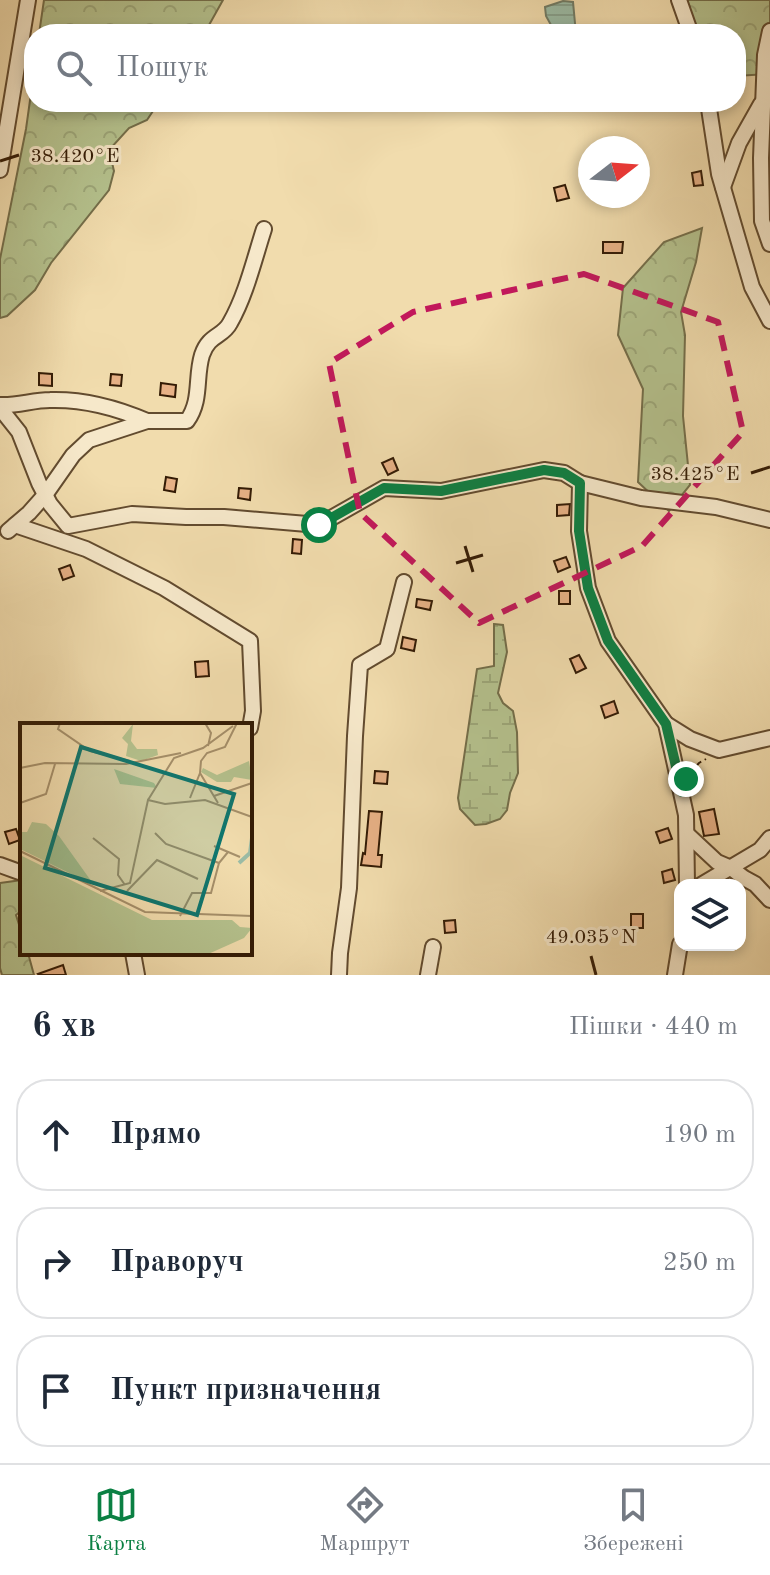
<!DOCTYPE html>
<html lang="uk">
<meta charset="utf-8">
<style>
body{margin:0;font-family:"Old Standard TT",serif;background:#f2f2f3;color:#1f2937}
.controls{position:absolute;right:24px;bottom:24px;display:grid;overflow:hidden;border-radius:16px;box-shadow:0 4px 12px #0003}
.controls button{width:72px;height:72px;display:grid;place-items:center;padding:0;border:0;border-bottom:2px solid #e0e1e3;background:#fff;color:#1f2937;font:40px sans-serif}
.compass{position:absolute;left:578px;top:136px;width:72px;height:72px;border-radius:50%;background:#fff;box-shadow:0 4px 12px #0003;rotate:73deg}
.stop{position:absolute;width:24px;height:24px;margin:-18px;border:6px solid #0b8043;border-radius:50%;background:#fff}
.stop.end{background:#0b8043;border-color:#fff;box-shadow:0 2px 8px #0008}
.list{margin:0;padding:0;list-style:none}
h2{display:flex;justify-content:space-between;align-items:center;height:104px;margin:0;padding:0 32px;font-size:34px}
h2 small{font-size:26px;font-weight:400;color:#747a83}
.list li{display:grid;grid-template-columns:52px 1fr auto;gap:24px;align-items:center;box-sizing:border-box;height:112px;margin:0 16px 16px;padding:0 16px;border:2px solid #e0e1e3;border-radius:32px}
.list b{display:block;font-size:30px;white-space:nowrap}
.list em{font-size:26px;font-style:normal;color:#747a83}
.icon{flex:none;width:44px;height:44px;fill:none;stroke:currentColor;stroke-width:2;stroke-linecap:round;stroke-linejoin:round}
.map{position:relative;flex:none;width:770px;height:975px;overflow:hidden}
.search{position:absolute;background:#fff;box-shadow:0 4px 12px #0003;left:24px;right:24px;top:24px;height:88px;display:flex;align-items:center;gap:20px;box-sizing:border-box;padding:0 28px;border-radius:32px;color:#747a83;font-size:30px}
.sheet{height:488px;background:#fff}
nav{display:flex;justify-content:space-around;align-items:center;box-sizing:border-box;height:112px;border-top:2px solid #e0e1e3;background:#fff;font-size:22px;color:#747a83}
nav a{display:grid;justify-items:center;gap:4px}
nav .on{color:#0b8043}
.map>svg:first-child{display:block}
</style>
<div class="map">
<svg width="770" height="975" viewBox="0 0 770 975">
<defs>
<pattern id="forest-crowns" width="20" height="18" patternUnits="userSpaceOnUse" patternTransform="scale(2)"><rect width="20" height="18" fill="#b5c28e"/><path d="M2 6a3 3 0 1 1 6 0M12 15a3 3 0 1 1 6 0" fill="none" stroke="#9ca679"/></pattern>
<pattern id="wetland-marsh" width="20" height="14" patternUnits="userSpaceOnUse" patternTransform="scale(2)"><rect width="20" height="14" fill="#b5c28e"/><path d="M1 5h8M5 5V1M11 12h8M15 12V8" fill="none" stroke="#9ca679"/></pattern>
<pattern id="water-rules" width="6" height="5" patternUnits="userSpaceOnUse" patternTransform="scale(2)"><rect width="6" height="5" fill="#9bbca6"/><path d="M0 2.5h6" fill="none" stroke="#86a18d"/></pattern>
</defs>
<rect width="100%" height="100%" fill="#f1dcad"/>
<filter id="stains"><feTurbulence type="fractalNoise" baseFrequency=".0025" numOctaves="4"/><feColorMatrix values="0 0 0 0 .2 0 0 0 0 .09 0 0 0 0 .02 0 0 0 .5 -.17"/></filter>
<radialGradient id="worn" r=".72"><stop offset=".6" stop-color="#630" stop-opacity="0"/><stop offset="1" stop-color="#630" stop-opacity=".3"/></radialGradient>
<g fill="url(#forest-crowns)" stroke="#746e4a" stroke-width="2">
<path d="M44,0H223L204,34H39Z"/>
<path d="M685,0H770V74L736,76V34H699Z"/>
<path d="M34,72V102H159L147,120L129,128L109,150L114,171L109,190L51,263L35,290L7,316L0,318V259L26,129Z"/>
<path d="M702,228L696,262L681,312L685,335L683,416L690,485L669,511L638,482L643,389L618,335L623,288L664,242Z"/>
<path d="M22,880V910L16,915L22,934V953H28L34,975H2L0,968V883Z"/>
</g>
<path fill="url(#wetland-marsh)" stroke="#746e4a" stroke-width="2" d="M494,624L503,625L507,652L498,693L503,703L513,711L517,732L518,773L510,793L507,810L500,819L486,824L475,825L460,809L458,798L477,669L494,666Z"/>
<path fill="url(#water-rules)" stroke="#717c66" stroke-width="2" d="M563,1L573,2L576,34H556L546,16L545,7Z"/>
<g fill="#e7b186" stroke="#331b05" stroke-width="2">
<path d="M701,171L703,185L694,186L692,173Z"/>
<path d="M565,185L569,198L557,201L554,188Z"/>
<path d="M603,242H623L622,253H603Z"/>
<path d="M39,373L52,374V386L39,385Z"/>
<path d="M111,374L122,375L121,386L110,385Z"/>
<path d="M161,383L176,385L175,397L160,395Z"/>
<path d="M393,458L398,470L388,475L382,463Z"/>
<path d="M166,477L177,479L175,492L164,490Z"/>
<path d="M239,488L251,489L250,500L238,498Z"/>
<path d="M570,504L569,515L557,516V505Z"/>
<path d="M293,539L302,540L301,554L292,553Z"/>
<path d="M566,557L570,567L558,572L554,561Z"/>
<path d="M70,565L74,576L63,580L59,569Z"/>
<rect x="559" y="591" width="11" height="13"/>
<path d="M417,599L432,601L430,610L416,607Z"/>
<path d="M403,637L416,640L414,651L401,648Z"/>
<path d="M579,655L586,668L576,673L570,659Z"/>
<path d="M208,661L209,676L196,677L195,662Z"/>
<path d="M614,701L618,713L605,718L601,706Z"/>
<path d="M375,771L388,772L387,784L374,783Z"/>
<path d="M714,809L719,834L704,836L699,812Z"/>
<path d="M369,811L382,812L378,855H382L381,867L361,865L363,853L365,854Z"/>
<path d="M668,828L672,839L660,843L656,832Z"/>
<path d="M16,829L20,840L9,844L5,832Z"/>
<path d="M672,869L675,880L664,883L662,872Z"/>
<rect x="631" y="914" width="12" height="14"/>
<path d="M455,920L456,932L445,933L444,921Z"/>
<path d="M63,965L66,975H39L38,974Z"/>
</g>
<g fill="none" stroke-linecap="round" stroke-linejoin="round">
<g stroke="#624b2f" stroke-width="18">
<g id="minor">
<path d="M679,0L691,34"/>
<path d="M770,31L765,55L761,158L762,221L770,244"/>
<path d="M708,102L719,174L752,287L770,321"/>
<path d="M0,170L28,0"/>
<path d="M723,187L739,143L761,104"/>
<path d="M0,405C17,406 33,400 50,400C83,399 117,408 147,421"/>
<path d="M0,408L19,432L39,483L50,504L68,526L132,514L186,517H224L319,525L384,488L441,491L544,470L564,473L580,483L579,531L588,588L608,641L666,724L686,815L687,885"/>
<path d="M580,483L641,498L716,507L770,520"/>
<path d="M15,525L86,549L164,588L250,641L253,711L250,728"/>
<path d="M8,531L29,513L45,495L73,455L89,440L147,421H187C202,400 195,378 202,355C209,334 223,337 230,323C246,295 254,260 264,229"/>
<path d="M666,724L690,739L719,750L770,738"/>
<path d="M687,834L717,862L731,868L744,878L755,884L770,900"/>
<path d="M0,865L22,873"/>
<path d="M701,885L760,850L770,838"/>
<path d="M133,953L137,975"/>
<path d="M339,975L340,953L349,888L355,736L360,665L387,649L404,582"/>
<path d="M428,975L433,947"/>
<path d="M675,975L680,944"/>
</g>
</g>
<path stroke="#331b05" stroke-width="2" stroke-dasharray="6 4" stroke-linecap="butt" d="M690,773L699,763L706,759"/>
<use href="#minor" stroke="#f6e8ca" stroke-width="14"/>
</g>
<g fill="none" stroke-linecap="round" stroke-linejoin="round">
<path stroke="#0b8043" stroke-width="10" d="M319,525L384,488L441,491L544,470L564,473L580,483L579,531L588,588L608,641L666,724L682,792L686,779"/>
</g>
<path fill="none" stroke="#c2185b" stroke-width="6" stroke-dasharray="16 10" stroke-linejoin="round" d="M584,274L718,322L743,432L642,546L479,623L360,513L329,363L413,312Z"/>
<path fill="none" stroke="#331b05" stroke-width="3" d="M0,161L19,155M751,473L770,467M465,546L473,572M456,563L483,555M591,956L596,975"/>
<g transform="translate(20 723)">
<rect width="232" height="232" fill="#f1dcad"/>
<path d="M113,1L111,18L117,26H137L138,32L121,38L106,33L108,21L102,15ZM229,38L232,57L214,54L211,59H197L181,49L183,45L197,52ZM94,46L134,60L137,65L100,61ZM12,99L26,101L39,113L74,162L0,126V109H7ZM0,132L132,197H212L220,204L232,205L224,215L186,232H2Z" fill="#b5c28e"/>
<path fill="none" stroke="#9bbca6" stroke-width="4" d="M219,140L230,130L232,115"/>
<path fill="none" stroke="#a58f6a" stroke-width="2" d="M40,0L38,6L70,28L110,38M185,0L191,10L188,23M0,45L25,40L106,41L161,30M194,73L232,60M170,75L180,50M128,77L154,35L183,25L213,3M0,80L26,71L35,41M198,80L180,50L181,38L187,30L205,24L217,0M135,110L146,121L199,140M73,115L99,136L98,152L105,162M194,123L220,134M0,128L125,189L232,193M80,168L110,160L128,77L145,81L185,77L232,94M107,168L137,137L178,156M160,193L172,170H191L199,140L208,129"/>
<path fill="#0f766e" fill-opacity="0.15" stroke="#0f766e" stroke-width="4" d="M61,24L214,71L177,192L25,145Z"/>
<rect width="232" height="232" fill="none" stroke="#331b05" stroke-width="4"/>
</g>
<g font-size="20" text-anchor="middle" fill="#331b05" stroke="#f6e8ca" stroke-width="6" stroke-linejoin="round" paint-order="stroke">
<text x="75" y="162">38.420°E</text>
<text x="695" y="480">38.425°E</text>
<text x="591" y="943">49.035°N</text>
</g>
<rect width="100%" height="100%" filter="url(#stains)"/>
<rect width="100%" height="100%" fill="url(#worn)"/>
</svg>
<div class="controls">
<button><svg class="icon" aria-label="layers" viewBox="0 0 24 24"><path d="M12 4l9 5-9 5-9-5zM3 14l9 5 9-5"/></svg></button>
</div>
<svg class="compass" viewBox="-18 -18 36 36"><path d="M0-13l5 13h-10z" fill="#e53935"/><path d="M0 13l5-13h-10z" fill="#747a83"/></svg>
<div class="stop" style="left:319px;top:525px"></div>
<div class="stop end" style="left:686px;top:779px"></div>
<div class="search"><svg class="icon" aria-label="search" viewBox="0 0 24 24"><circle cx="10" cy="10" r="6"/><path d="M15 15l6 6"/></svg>Пошук</div>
</div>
<section class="sheet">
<h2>6 хв<small>Пішки · 440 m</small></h2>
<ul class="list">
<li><svg class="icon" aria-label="ahead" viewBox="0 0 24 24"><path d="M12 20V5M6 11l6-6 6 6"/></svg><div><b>Прямо</b></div><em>190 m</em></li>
<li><svg class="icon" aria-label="right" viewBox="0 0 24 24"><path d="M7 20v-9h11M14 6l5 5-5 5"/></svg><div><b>Праворуч</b></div><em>250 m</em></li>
<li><svg class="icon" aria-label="arrive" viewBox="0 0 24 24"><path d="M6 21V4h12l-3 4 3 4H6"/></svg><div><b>Пункт призначення</b></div></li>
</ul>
</section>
<nav>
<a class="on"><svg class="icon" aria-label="map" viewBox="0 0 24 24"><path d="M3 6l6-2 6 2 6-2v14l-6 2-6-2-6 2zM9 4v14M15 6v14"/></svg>Карта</a>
<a><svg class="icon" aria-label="directions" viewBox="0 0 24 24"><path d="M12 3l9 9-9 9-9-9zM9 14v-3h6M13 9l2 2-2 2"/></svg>Маршрут</a>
<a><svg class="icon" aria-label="saved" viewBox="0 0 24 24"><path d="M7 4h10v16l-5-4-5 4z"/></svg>Збережені</a>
</nav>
